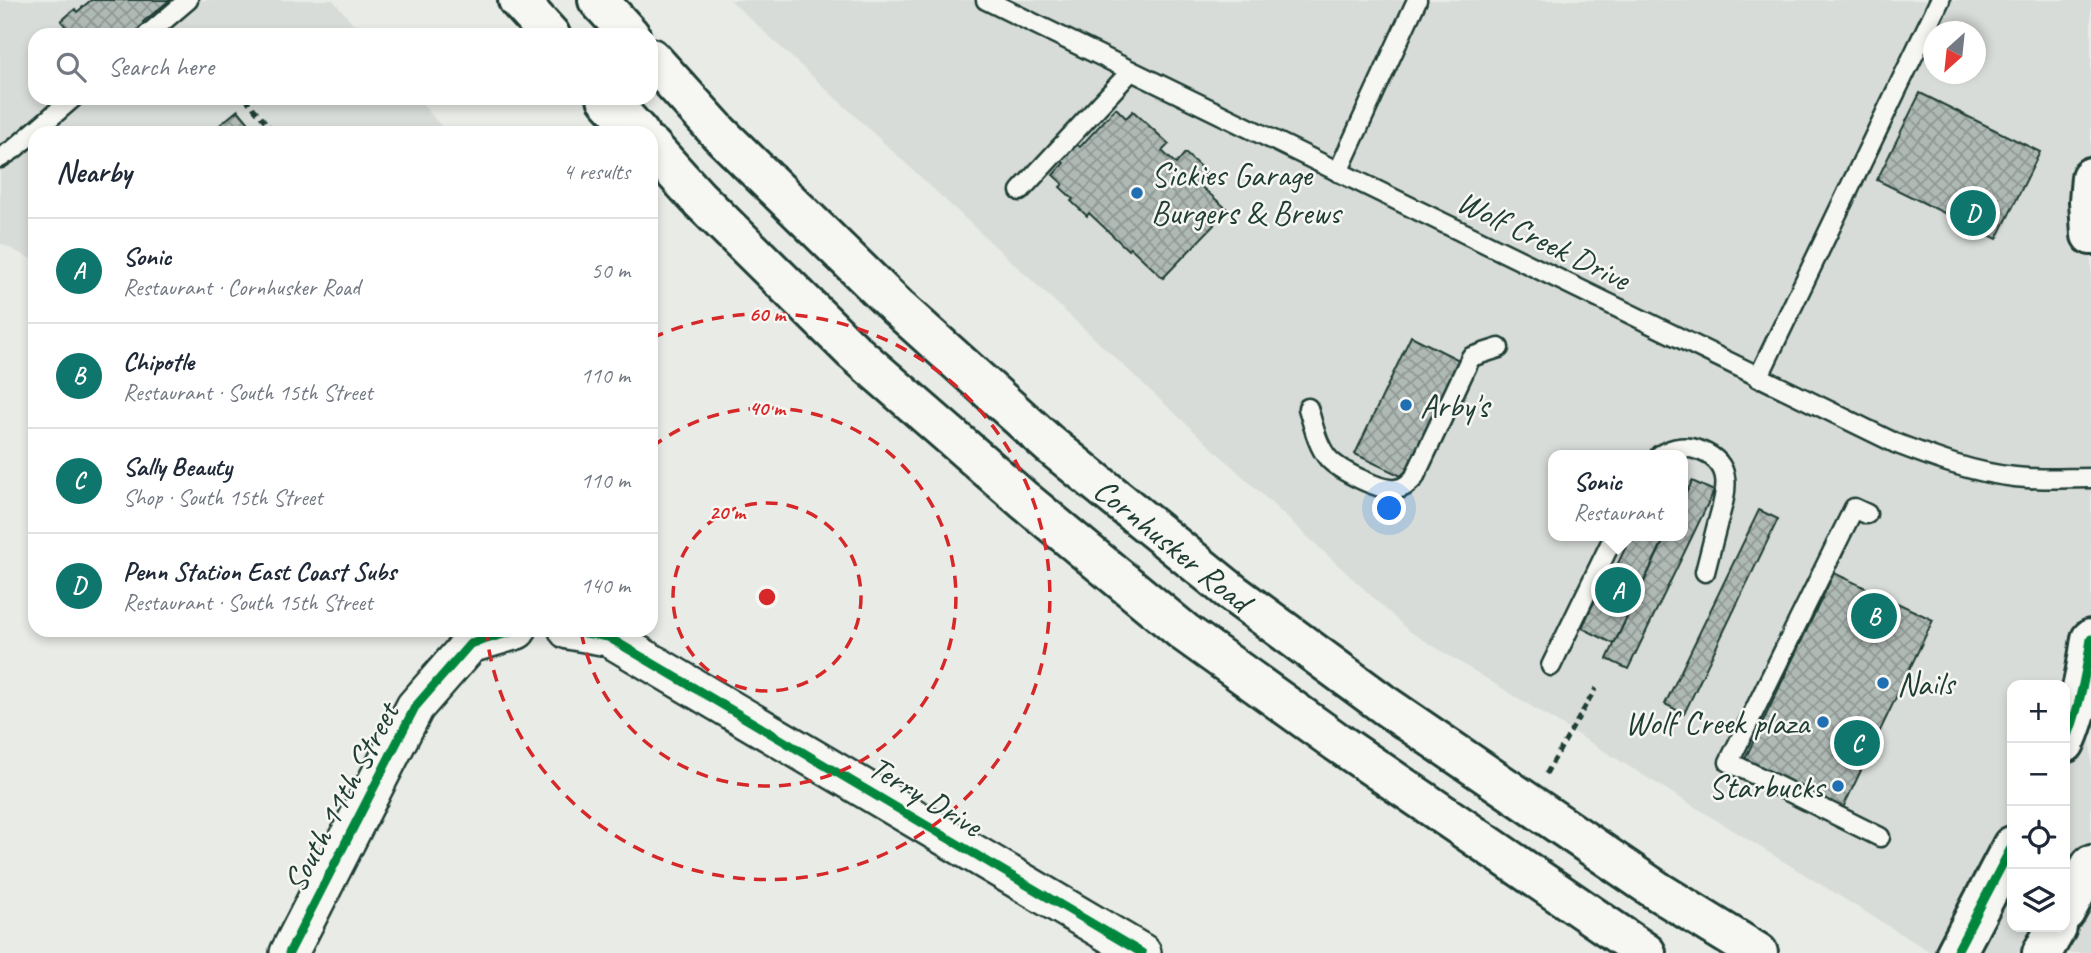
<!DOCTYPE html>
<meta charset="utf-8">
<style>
body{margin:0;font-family:Caveat,sans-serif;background:#f2f2f3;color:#1f2937}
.controls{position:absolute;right:21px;bottom:21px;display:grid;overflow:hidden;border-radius:14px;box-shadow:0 4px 10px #0003}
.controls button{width:63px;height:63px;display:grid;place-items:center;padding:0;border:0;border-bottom:2px solid #e0e1e3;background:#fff;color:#1f2937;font:35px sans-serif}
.compass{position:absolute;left:1923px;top:21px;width:63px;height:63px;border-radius:50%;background:#fff;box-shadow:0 4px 10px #0003;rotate:207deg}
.you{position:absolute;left:1390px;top:509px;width:24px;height:24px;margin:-18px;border:5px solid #fff;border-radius:50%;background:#1a73e8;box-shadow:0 0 0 10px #1a73e833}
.badge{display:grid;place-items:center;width:46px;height:46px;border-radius:50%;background:#0f766e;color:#fff;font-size:23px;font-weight:700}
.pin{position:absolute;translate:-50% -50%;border:4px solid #fff;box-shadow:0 2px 7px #0006}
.popup{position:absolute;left:1548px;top:450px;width:140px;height:91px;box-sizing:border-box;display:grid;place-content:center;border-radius:14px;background:#fff;filter:drop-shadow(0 2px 5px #0005);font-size:23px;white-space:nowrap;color:#747a83}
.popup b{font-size:26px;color:#1f2937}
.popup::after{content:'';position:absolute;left:50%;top:100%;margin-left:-14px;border:14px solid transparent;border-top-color:#fff}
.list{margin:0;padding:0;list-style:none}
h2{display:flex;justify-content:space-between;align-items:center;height:91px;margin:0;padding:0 28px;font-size:30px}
h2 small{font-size:23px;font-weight:400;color:#747a83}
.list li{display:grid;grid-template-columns:46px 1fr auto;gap:21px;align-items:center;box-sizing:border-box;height:105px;padding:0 28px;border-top:2px solid #e0e1e3}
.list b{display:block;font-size:26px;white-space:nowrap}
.list p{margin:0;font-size:23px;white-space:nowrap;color:#747a83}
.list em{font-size:23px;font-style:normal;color:#747a83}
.icon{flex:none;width:38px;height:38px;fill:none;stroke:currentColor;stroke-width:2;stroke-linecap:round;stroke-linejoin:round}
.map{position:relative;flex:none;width:2091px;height:953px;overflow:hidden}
.search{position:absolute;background:#fff;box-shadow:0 4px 10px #0003;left:28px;top:28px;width:630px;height:77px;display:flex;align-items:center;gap:18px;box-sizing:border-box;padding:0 24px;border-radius:21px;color:#747a83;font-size:26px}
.panel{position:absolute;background:#fff;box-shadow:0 4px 10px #0003;left:28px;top:126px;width:630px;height:511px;border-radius:21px}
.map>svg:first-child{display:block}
</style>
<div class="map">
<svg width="2091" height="953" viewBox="0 0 2091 953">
<defs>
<pattern id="building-cross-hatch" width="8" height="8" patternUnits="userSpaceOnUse" patternTransform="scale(1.75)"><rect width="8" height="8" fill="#b0bab5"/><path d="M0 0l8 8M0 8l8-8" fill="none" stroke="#8f9894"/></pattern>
</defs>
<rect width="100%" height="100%" fill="#e9ebe7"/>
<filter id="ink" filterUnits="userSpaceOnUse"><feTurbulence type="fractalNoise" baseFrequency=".0143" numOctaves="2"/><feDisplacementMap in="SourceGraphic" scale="14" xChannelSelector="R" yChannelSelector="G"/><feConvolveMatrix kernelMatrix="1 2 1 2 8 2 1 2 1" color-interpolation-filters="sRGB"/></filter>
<g filter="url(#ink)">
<g fill="#d8dcd8" fill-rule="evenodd">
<path d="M0,0H333L363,35H35V98H417L447,133H35V261L0,243Z"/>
<path d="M730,0H2091V953H1932L1409,631ZM1934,32H1976V74H1934ZM1553,455H1683V536H1553ZM2012,685H2065V927H2012Z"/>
</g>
<g fill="url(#building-cross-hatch)" stroke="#1f3d34" stroke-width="2">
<path d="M91,0H170L143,22L147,27L136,35L130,34L73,35L61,21L75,9L77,12Z"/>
<path d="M1920,93L2040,152L1997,239L1877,180Z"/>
<path d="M1116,108L1126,118L1133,111L1169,144L1162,151L1176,164L1185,153L1207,173L1197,183L1227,209L1213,224L1214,225L1163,278L1130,247L1128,250L1089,213L1087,216L1071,201L1073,199L1060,187L1063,184L1053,175L1064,163L1060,159L1075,143L1080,147Z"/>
<path d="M238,110L257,133H210Z"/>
<path d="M1411,336L1459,360L1403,477L1355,454Z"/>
<path d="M1692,481L1714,491L1628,669L1607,659L1666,536H1683V500Z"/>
<path d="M1759,510L1778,519L1684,714L1665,704Z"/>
<path d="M1631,536H1659L1664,539L1614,644L1582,628L1594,602L1590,600L1602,576L1610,580Z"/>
<path d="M1834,573L1933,620L1843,808L1744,761Z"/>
</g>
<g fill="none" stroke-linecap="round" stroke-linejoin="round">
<g stroke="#1f3d34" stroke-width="23">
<g id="service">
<path d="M986,0L1895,443C1934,458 1974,473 2015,477C2040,480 2066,478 2091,478"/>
<path d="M147,35L188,0"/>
<path d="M0,158L14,149L73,98"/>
<path d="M1338,172L1417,0"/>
<path d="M1020,191L1131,71"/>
<path d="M1758,378L1940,0"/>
<path d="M1308,408C1313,424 1317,445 1328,458C1338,470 1380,491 1396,489C1404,488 1408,484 1414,478L1471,357L1499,348"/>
<path d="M1660,455C1674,447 1686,445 1701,451C1737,465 1725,496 1717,525C1713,541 1709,556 1705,572"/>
<path d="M1867,514L1854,508L1729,762L1880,837"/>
<path d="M1551,666L1614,536"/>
</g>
</g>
<g stroke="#1f3d34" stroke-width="42">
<g id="minor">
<path d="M568,630L608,637L1142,953"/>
<path d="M289,953L415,707L470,644L517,630"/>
</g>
</g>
<g stroke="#1f3d34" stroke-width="44">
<g id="tertiary">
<path d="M2091,177L2089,201L2091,235"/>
<path d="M2065,743C2079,711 2086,674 2091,639"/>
<path d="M2065,912L2091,865"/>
<path d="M1956,953L2012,846"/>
<path d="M2042,953L2057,927"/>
</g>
</g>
<g stroke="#1f3d34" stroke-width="44">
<g id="primary">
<path d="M518,0L550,35"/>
<path d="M598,0L630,35"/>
<path d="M651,58L719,133L897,307L1049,444L1234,594L1386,706L1659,892L1758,953"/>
<path d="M607,98L639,133"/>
<path d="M651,146L697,197L854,352L1024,500L1184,632L1337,742L1646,953"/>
</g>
</g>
<g stroke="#1f3d34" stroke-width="4.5" stroke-dasharray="7 5" stroke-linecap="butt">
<path d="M245,98L275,133"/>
<path d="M1546,774L1596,688"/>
</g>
<use href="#service" stroke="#f6f6f2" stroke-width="18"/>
<use href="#minor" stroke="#f6f6f2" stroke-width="37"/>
<use href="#tertiary" stroke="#f6f6f2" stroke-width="38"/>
<use href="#primary" stroke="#f6f6f2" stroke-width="38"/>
<g stroke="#f6f6f2" stroke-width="13">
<g id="cycleway">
<path d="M568,630L608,637L1142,953"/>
<path d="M2065,743C2079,711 2086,674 2091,639"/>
<path d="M289,953L415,707L470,644L517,630"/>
<path d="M1956,953L2012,846"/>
</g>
</g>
<use href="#cycleway" stroke="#00873e" stroke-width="9"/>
</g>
</g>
<g fill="none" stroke="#d62828" stroke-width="3.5" stroke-dasharray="12 9">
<circle cx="767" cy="597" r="94"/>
<path d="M652 447A189 189 0 1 1 581 631"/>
<path d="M652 338A283 283 0 1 1 486 631"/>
</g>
<g fill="#1f6fb2" stroke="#f6f6f2" stroke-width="2.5">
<circle cx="1137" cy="193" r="7"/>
<circle cx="1406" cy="405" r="7"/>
<circle cx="1883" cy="683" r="7"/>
<circle cx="1823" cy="722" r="7"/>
<circle cx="1838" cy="786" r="7"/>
</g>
<g text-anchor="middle" stroke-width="5" stroke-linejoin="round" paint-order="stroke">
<g font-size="33" fill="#1f3d34" stroke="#f6f6f2" text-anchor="start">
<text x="1151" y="186">Sickies Garage<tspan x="1151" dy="38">Burgers &amp; Brews</tspan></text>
<text x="1420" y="417">Arby's</text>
<text x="1897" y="695">Nails</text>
<text x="1809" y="734" text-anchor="end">Wolf Creek plaza</text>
<text x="1824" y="798" text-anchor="end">Starbucks</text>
</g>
<g font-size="33" fill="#1f3d34" stroke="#f6f6f2">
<text transform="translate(1544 239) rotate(26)" y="12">Wolf Creek Drive</text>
<text transform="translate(1173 544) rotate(39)" y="12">Cornhusker Road</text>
<text transform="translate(926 795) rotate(31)" y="12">Terry Drive</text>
<text transform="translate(340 797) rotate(-62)" y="12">South 11th Street</text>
</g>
</g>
<circle cx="767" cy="597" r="10" fill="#d62828" stroke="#f6f6f2" stroke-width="3.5"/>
<g font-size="21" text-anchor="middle" font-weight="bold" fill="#d62828" stroke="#f6f6f2" stroke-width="5" stroke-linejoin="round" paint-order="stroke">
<text x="767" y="321">60 m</text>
<text x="767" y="415">40 m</text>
<text x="727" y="519">20 m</text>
</g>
</svg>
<div class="controls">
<button>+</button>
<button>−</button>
<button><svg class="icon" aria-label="locate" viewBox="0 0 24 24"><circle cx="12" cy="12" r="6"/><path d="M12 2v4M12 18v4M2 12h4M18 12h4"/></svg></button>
<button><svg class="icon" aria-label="layers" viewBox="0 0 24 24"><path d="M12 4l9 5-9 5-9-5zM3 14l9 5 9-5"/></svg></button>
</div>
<svg class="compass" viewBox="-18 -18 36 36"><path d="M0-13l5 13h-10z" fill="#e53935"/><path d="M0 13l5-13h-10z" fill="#747a83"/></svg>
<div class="you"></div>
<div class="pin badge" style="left:1618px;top:590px">A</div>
<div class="popup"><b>Sonic</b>Restaurant</div>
<div class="pin badge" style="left:1874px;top:616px">B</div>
<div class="pin badge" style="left:1857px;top:743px">C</div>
<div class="pin badge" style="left:1973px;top:213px">D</div>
<div class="search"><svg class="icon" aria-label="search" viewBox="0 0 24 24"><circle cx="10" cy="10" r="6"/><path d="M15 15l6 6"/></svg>Search here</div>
<section class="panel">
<h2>Nearby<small>4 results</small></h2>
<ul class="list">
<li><span class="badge">A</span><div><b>Sonic</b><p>Restaurant · Cornhusker Road</p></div><em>50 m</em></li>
<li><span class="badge">B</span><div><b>Chipotle</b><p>Restaurant · South 15th Street</p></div><em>110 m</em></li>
<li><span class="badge">C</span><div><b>Sally Beauty</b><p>Shop · South 15th Street</p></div><em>110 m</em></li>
<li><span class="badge">D</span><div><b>Penn Station East Coast Subs</b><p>Restaurant · South 15th Street</p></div><em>140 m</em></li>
</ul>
</section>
</div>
